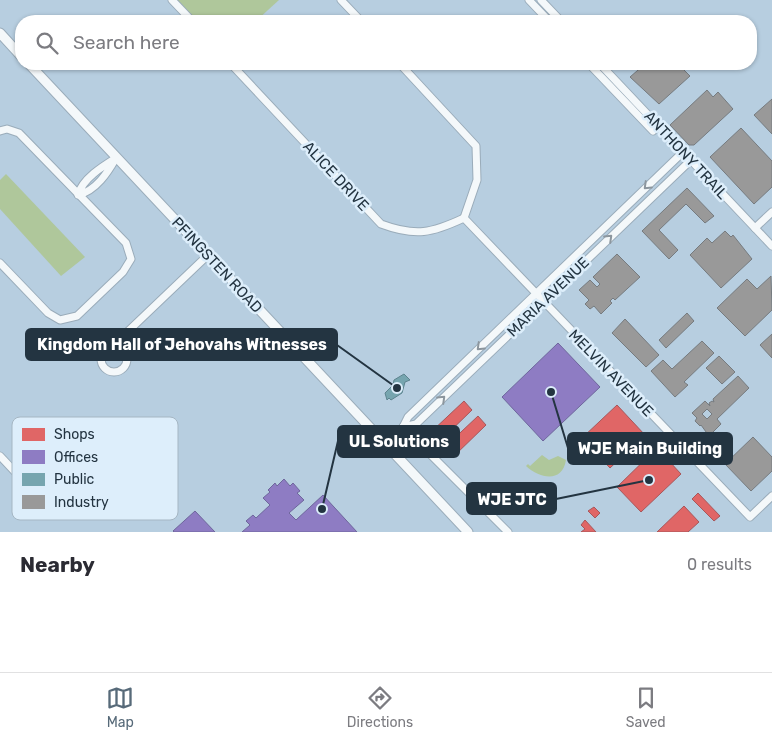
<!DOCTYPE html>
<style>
body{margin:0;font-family:Rubik,sans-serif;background:#f7f7f7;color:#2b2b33}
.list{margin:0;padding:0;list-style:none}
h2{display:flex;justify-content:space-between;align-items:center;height:65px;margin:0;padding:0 20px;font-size:21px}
h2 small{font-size:16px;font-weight:400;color:#7c7c81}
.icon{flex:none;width:28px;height:28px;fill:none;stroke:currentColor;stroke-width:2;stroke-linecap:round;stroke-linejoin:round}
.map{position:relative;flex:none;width:772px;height:532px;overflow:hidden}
.search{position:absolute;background:#fff;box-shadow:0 1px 4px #0004;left:15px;right:15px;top:15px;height:55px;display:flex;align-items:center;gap:12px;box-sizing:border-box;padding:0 18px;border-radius:20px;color:#7c7c81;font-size:19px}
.sheet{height:140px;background:#fff}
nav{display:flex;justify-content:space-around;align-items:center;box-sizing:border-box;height:70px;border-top:1px solid #e1e1e2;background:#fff;font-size:14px;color:#7c7c81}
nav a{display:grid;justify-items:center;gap:2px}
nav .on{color:#576a79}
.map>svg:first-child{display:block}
</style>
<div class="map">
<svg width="772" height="532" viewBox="0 0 772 532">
<rect width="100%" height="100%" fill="#b7cee0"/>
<g fill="#afc79b">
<path d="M177,0H279L256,21H197Z"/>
<path d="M6,174L85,257L61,276L0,209V180Z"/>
<path d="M542,455L549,460L558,456L566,460C562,484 539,478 526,466L528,464L530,466Z"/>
</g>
<g fill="#e06666" stroke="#a7575b">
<path d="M464,401L472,410L439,442L430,433Z"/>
<path d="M617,405L645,435L610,468L582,438Z"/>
<path d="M478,416L486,425L453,457L444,448Z"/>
<path d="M657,448L681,474L641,512L617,487Z"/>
<path d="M698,493L720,516L714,521L692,499Z"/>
<path d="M684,506L699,522L688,532H657Z"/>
<path d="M594,507L600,513L595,518L588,511Z"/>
<path d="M585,520L596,532H581L585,529L581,525Z"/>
</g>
<g fill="#8e7cc3" stroke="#6e669c">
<path d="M558,343L600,387L543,441L502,397Z"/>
<path d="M284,479L290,486L293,483L300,491L297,493L304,500L289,513L296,520L323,495L357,532H242L250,525L246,521L253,515L256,518L270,505L263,498L270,492L268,490L275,483L277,486Z"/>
<path d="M195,511L215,532H174L173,531Z"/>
</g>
<path fill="#76a5af" stroke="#5d838e" d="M404,374L410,380L405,382L402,393L391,400L389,398L387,400L385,393L393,385L394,380Z"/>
<g fill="#999" stroke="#767b7f" fill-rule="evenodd">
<path d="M645,64H678L690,76L659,104L630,77Z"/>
<path d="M707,90L713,97L718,92L733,109L694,145H689L670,125Z"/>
<path d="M772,99V134L754,115Z"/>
<path d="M741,128L772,161V187L754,204L710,157Z"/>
<path d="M687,188L714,216L705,223L686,204L659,230L678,250L669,259L642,231Z"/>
<path d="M725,231L731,237L733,235L752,259L721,288L690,255L707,238L712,243Z"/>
<path d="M617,254L640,277L615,300L613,298L610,301L612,303L601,314L594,306L590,309L585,304L589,300L579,290L590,280L597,287L600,284L593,277Z"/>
<path d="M771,276L772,310L745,336L717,308L747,279L757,289Z"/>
<path d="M687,313L694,321L666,348L659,340Z"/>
<path d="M625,319L659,355L646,367L612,333Z"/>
<path d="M772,334V358L760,345Z"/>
<path d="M702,341L714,353L684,382L688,385L675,397L651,371L663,360L672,369Z"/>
<path d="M719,356L735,372L722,384L706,368Z"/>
<path d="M738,376L749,388L717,419L721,424L709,436L701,425L700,426L695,421L697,418L692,413L705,401L710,406L709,403L712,401L714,402L713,399ZM707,409L712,414L707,419L702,414Z"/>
<path d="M753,437L772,457V471L751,491L725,464Z"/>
</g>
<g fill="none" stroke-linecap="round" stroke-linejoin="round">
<g stroke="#9aacba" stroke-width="9">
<g id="minor">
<path d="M172,0L192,21"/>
<path d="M341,0L361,21"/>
<path d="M529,0L549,21"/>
<path d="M541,0L561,21"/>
<path d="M231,64L381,224C416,237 432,233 464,218"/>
<path d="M400,64L476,146L477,180L464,218"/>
<path d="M589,64L653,131"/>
<path d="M600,64L772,246"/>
<path d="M0,131L7,129L19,133L126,243L131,259L123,272L77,316L60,320L48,313L0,263"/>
<path d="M116,158C108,172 96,191 78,195C82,179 103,166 116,158Z"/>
<path d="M464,218L750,517L772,496"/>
<path d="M755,228L772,212"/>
<circle cx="114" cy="359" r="13"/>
<path d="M119,347L122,337L208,255"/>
<path d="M403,427L416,424L690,161"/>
<path d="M403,427L508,532"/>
<path d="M385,444L403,427L408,417L683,152"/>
<path d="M0,456L32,490"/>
</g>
</g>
<g stroke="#9aacba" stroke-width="11">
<g id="major">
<path d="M0,33L21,56"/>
<path d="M29,64L468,532"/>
</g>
</g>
<use href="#minor" stroke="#f4f8fa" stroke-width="7"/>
<use href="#major" stroke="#f4f8fa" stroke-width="9"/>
</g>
<defs><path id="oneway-chevron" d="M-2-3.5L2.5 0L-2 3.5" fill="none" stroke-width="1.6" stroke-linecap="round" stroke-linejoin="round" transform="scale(1.25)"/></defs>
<g stroke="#8c969e">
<use href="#oneway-chevron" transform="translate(647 186) rotate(136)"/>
<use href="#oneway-chevron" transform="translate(609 238) rotate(-44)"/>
<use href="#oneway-chevron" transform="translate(480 347) rotate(136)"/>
<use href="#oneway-chevron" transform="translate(442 399) rotate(-44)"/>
</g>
<g text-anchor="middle" stroke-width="5" stroke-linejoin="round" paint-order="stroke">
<g font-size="15" fill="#233441" stroke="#ddeefb">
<text transform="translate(686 155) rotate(47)" y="5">ANTHONY TRAIL</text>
<text transform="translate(336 176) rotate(47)" y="5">ALICE DRIVE</text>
<text transform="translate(217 265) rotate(47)" y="5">PFINGSTEN ROAD</text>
<text transform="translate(548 297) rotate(-44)" y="5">MARIA AVENUE</text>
<text transform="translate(611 373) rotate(46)" y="5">MELVIN AVENUE</text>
</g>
</g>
<rect x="12" y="417" width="166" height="103" rx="8" fill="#ddeefb" stroke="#a5b6c3" stroke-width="1"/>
<rect x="22" y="428" width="23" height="13" fill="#e06666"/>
<rect x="22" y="450" width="23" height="14" fill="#8e7cc3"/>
<rect x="22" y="473" width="23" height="13" fill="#76a5af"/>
<rect x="22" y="495" width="23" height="14" fill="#999"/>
<g font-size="14" fill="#233441">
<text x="54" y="439">Shops</text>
<text x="54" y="462">Offices</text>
<text x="54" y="484">Public</text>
<text x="54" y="507">Industry</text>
</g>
<path fill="none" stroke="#233441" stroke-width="2" d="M397 388L337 345M322 509L338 441M551 392L568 448M649 480L556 499"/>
<g fill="#233441" stroke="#ddeefb" stroke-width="2">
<circle cx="397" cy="388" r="5"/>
<circle cx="322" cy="509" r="5"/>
<circle cx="551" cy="392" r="5"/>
<circle cx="649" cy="480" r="5"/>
</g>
<g fill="#233441" stroke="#233441" stroke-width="2">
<rect x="26" y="329" width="311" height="31" rx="5"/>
<rect x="338" y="426" width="121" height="31" rx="5"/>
<rect x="568" y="433" width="164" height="31" rx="5"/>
<rect x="467" y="483" width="89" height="31" rx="5"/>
</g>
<g font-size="16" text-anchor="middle" font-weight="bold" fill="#fff">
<text x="182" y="350">Kingdom Hall of Jehovahs Witnesses</text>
<text x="399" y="447">UL Solutions</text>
<text x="650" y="454">WJE Main Building</text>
<text x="512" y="505">WJE JTC</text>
</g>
</svg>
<div class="search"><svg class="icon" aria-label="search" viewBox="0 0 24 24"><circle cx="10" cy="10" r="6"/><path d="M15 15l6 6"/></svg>Search here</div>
</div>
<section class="sheet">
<h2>Nearby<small>0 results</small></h2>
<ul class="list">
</ul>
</section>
<nav>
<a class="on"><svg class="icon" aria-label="map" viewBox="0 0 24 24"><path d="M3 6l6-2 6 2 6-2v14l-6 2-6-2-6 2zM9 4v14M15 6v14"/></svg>Map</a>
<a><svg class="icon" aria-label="directions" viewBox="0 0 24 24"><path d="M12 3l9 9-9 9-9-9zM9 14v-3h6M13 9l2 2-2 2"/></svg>Directions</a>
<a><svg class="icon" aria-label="saved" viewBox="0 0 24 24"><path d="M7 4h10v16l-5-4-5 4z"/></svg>Saved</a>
</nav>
